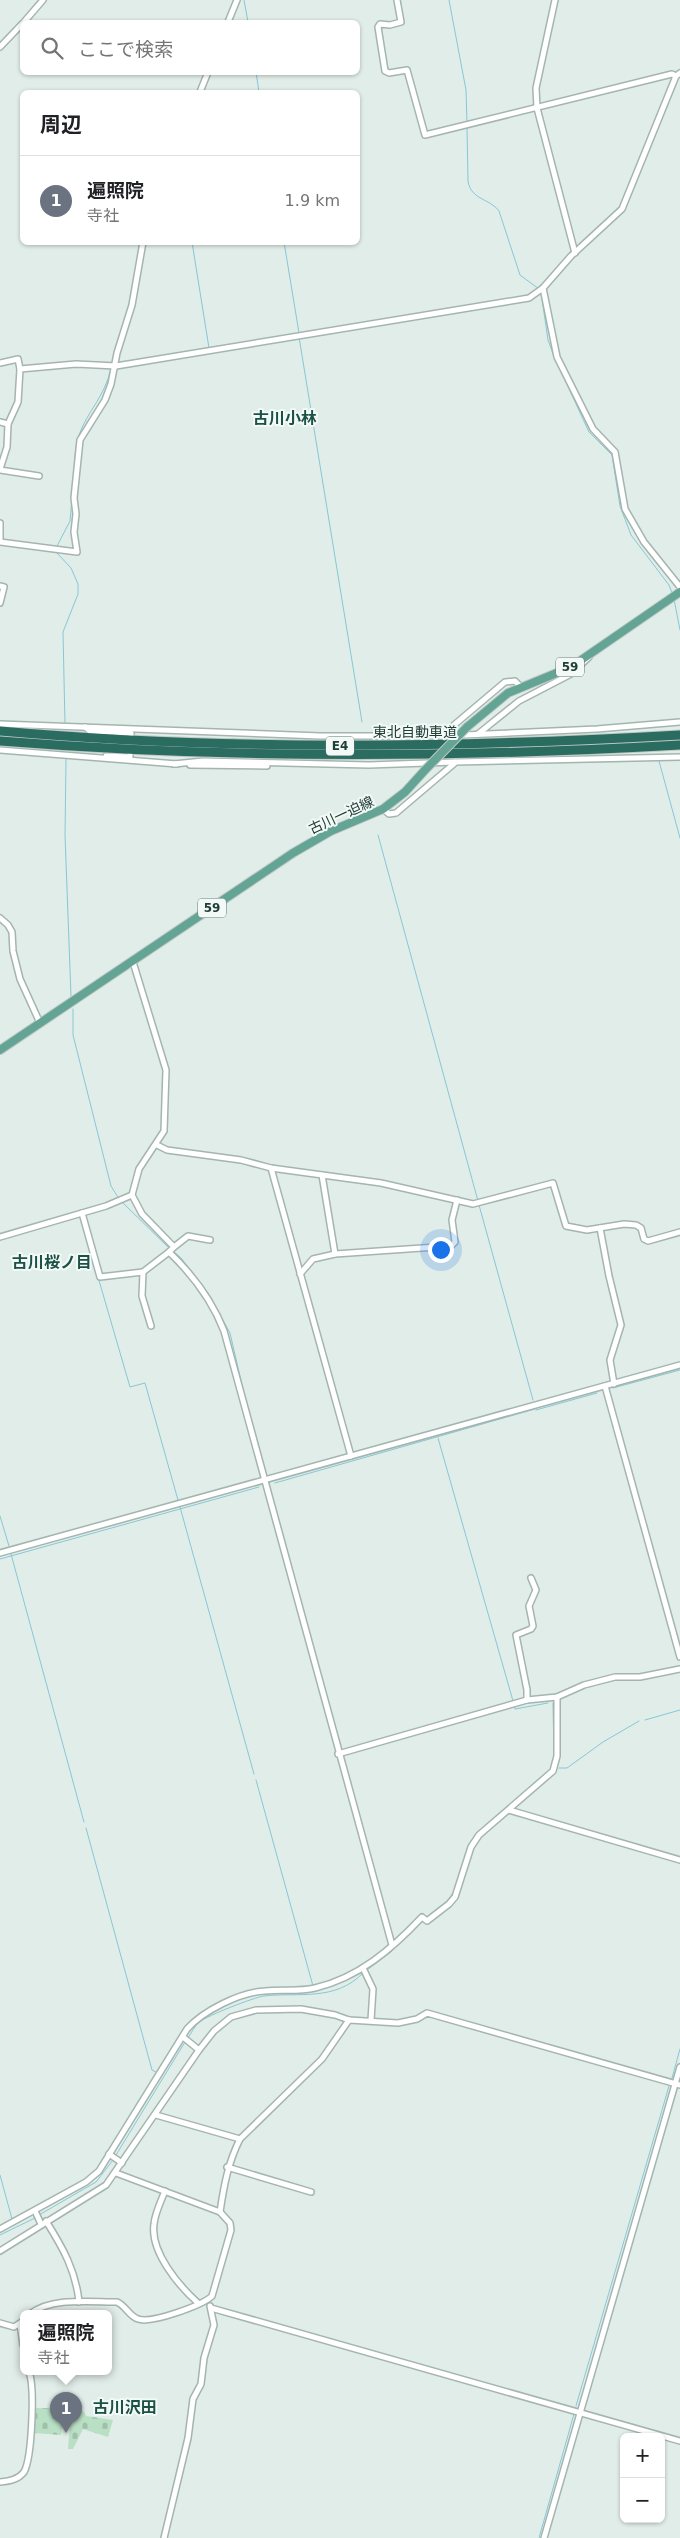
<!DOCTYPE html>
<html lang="ja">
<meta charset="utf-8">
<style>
body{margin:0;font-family:"DejaVu Sans","Noto Sans JP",sans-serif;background:#f6f6f6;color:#202124}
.controls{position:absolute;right:15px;bottom:15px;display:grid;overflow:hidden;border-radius:8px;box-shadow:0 1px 4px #0004}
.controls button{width:45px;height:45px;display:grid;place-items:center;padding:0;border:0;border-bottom:1px solid #e0e0e0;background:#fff;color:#202124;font:25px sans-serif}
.you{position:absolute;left:440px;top:1249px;width:18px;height:18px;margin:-12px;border:4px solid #fff;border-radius:50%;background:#1a73e8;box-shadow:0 0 0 8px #1a73e833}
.badge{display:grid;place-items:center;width:32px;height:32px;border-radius:50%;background:#111827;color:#fff;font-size:16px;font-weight:700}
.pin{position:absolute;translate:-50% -41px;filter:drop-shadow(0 1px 2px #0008)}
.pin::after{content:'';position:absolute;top:26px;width:18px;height:15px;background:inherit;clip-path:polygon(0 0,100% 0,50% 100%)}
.popup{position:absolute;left:20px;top:2310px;width:92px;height:65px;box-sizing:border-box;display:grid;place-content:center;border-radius:8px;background:#fff;filter:drop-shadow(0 1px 4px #0005);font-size:16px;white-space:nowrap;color:#757577}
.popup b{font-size:19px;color:#202124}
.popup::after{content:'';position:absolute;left:50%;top:100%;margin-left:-10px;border:10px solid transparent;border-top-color:#fff}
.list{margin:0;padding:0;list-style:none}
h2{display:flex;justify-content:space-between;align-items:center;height:65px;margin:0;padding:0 20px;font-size:21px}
h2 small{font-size:16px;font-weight:400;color:#757577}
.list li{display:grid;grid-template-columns:32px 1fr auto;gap:15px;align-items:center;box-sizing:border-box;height:90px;padding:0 20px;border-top:1px solid #e0e0e0}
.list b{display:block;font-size:19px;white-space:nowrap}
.list p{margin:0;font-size:16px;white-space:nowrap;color:#757577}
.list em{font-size:16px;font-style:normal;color:#757577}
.icon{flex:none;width:28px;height:28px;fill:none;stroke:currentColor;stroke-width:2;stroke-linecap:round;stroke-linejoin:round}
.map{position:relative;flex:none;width:680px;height:2538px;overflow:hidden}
.search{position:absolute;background:#fff;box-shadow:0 1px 4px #0004;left:20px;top:20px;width:340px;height:55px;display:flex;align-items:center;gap:12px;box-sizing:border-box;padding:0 18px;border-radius:8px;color:#757577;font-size:19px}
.panel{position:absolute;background:#fff;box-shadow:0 1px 4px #0004;left:20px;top:90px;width:340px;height:155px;border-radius:8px}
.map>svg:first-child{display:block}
</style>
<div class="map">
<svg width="680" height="2538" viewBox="0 0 680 2538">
<defs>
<pattern id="cemetery-stones" width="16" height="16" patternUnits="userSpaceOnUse" patternTransform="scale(1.25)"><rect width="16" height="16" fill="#b9dfc4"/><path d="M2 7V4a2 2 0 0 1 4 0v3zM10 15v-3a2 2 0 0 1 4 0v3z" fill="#9fc0a9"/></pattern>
</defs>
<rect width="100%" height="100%" fill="#e1ede8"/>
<path fill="url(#cemetery-stones)" d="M33,2408H67L84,2412L86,2416L113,2420L108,2437L83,2429L73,2449H68L70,2425L62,2427L61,2435L34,2433Z"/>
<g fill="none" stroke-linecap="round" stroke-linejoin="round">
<g stroke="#86c8d5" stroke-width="1">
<path d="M244,0L248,22"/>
<path d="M449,0L466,90L467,123"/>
<path d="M256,72L259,92"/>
<path d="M203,92L211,72"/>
<path d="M467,127L468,181C471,200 489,198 499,211L520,275L539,289"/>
<path d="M192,242L209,348"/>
<path d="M284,242L299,333"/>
<path d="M541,292L548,340L555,359"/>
<path d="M299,337L362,722"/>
<path d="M558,365L589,432L612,455L620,506L631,535L669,585L672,593"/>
<path d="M74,470C75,458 75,447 79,435C88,410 104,398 111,369"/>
<path d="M56,548L70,521L74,476"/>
<path d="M56,552L71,568L78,584V594L63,632L65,724"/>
<path d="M674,599L680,630"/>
<path d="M66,759L65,835L71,996"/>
<path d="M659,761L680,838"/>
<path d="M378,835L478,1201"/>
<path d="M73,1009V1035L111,1186L119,1199"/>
<path d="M122,1202L169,1248"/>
<path d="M479,1205L533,1400"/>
<path d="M172,1250L181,1258L208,1293L230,1333L245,1398"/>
<path d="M98,1277L130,1387L145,1383L178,1500"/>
<path d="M613,1388L680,1370"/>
<path d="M536,1410L597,1393"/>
<path d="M438,1438L513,1701"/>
<path d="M275,1483L535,1409"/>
<path d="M180,1507L254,1774"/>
<path d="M0,1516L9,1546"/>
<path d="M11,1554L84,1822"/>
<path d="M0,1559L259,1487"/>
<path d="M553,1703L554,1757"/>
<path d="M514,1705L515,1709L548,1703"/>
<path d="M645,1720L680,1710"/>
<path d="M559,1768H567L603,1742L639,1721"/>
<path d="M256,1780L313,1986"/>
<path d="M86,1828L152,2070L156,2072"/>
<path d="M469,1846L476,1835"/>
<path d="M374,1869L394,1941"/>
<path d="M428,1916L447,1901L455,1890"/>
<path d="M367,1970L391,1952L422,1921"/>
<path d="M188,2038C191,2033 195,2026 199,2022C209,2015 252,1998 264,1996C298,1992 335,2002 363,1973"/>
<path d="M672,2078L680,2049"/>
<path d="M116,2155L185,2042"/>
<path d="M0,2175L12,2219"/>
<path d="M39,2215L96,2182L113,2160"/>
<path d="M0,2235L35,2218"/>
<path d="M576,2406L669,2086"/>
<path d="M539,2538L574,2414"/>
</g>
<path stroke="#bbcac5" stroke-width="5" stroke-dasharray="5 2.5" stroke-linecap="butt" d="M233,738L234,759"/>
<g stroke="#a4b5af" stroke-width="8">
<g id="minor">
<path d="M397,0L401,22L390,25L380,24L378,27L385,71L389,73L407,70L425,135L672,74L676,76"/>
<path d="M555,0L536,88L537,108L575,253"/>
<path d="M24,22L43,0"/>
<path d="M228,22L237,0"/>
<path d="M0,47L22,24"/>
<path d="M200,92L208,72"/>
<path d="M543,288L557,357L593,429L615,452L625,509L644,542L680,587"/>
<path d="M0,363L18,359L20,369"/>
<path d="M0,422L8,424"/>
<path d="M0,469L7,447L8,424L18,402L20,369L76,364L116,366L529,298L543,288L571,256L622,209L676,76L680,73"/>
<path d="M0,470L39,476"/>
<path d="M0,523V541"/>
<path d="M0,542L77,552L74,532L76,514L74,498L80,440L105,400L111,384L117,353L132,305L143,242"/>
<path d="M0,586L4,587L0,603"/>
<path d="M0,724L320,736H441L505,682L515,681L520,686"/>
<path d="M85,727L90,731L131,733V735"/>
<path d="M478,734L519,701L571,674L589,657"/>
<path d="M441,736L597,729L680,722"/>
<path d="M0,750L177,764"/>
<path d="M106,756L130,757V755"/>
<path d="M174,764L203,761L369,765L455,762"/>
<path d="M190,765L267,766"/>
<path d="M383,809L389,814L396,813L456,762L680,757"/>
<path d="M0,918L8,925L12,932L13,951L20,979L40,1023"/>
<path d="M133,962L166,1070L164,1131L139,1169L132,1195L142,1214L174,1247L169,1252C193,1275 212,1300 224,1331L392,1945"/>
<path d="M157,1145L167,1150L241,1160L271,1168L381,1183L473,1204L553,1183L566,1226L587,1230L624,1224L636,1225L641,1228L644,1239L648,1241L680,1232"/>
<path d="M271,1168L351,1456"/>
<path d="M322,1175L335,1254"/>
<path d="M82,1213L100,1277L143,1272"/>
<path d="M600,1228L609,1276L621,1325L610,1360L614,1384"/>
<path d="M0,1237L106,1206L132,1195"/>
<path d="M174,1247L188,1236L210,1240"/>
<path d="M300,1274L313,1259L335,1254L451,1246L455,1242L452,1220L457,1200"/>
<path d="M151,1326L142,1296L143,1272L169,1252"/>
<path d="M605,1386L680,1657"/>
<path d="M0,1553L680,1365"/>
<path d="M527,1700V1690L516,1635L531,1629L533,1626L529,1606L536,1590L531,1578"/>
<path d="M338,1754L527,1700L557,1697L584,1685L615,1677H640L680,1669"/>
<path d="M509,1810L680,1860"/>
<path d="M363,1968L373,1989L371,2020"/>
<path d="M183,2037L199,2050"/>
<path d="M156,2115L240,2139"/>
<path d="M109,2154L122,2163"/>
<path d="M227,2167L311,2192"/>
<path d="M116,2173L220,2212"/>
<path d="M165,2191C161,2201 155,2213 154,2224C150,2252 179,2286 198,2303"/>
<path d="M35,2211L41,2224"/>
<path d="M46,2221C63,2248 76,2271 79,2302"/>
<path d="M0,2229L86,2182L99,2171L187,2029C203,2011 240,1992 265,1991C281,1989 298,1992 315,1988C358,1978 392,1949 422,1917L427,1921L449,1904L455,1897L471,1847L479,1835L553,1771L557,1756V1697"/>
<path d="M0,2251L106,2185L199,2050L214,2031L231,2017L256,2010L301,2009L335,2015L349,2020L398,2023L417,2019L427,2013L680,2085"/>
<path d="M211,2308L680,2441"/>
<path d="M30,2314C52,2297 90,2302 117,2302C126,2306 129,2316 138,2319C151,2324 203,2305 212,2296L231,2230L230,2223L220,2212C224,2185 228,2163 240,2139L322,2059L349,2020"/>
<path d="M0,2323L14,2327L23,2321"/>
<path d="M20,2324L23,2345"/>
<path d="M0,2482C9,2481 18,2480 24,2472C32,2458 35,2387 29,2372"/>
<path d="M164,2538L188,2438L193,2399L201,2384L204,2358L214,2325L210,2306"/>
<path d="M544,2538L680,2067"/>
</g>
</g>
<g stroke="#c1c9c7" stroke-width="10">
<g id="primary">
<path d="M467,727L508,693L571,667L680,592"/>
<path d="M0,1050L293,853L331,831L383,809L405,792L425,770"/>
</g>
</g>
<g stroke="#c1c9c7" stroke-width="11">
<g id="motorway">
<path d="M0,731C226,751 454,748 680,735"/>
<path d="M0,741C226,759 454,758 680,745"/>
</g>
</g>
<use href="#minor" stroke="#fff" stroke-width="5"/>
<use href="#primary" stroke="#64a495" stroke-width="8"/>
<use href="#motorway" stroke="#2b6c60" stroke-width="9"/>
<g stroke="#c1c9c7" stroke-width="10" stroke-linecap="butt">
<path id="primary-bridge" d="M425,770L467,727"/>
</g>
<use href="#primary-bridge" stroke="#64a495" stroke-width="8"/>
</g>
<g text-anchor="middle" stroke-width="4" stroke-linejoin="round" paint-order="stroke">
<g fill="#f2f9f6" stroke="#607670" stroke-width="1">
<rect x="556" y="657.5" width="28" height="19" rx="4"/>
<rect x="326" y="736.5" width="28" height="19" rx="4"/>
<rect x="198" y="898.5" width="28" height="19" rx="4"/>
</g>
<g font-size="12" font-weight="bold" fill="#213e37">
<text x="570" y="671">59</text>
<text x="340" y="750">E4</text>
<text x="212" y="912">59</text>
</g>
<g font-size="14" fill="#213e37" stroke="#f2f9f6">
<text x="415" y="737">東北自動車道</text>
<text transform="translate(341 815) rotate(-25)" y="5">古川一迫線</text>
</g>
<g font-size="16" font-weight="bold" fill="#1b5245" stroke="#f2f9f6">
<text x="285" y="424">古川小林</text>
<text x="52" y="1268">古川桜ノ目</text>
<text x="125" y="2413">古川沢田</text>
</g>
</g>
</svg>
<div class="controls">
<button>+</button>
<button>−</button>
</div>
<div class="you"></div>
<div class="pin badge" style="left:66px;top:2433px;background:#6b7280">1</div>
<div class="popup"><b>遍照院</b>寺社</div>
<div class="search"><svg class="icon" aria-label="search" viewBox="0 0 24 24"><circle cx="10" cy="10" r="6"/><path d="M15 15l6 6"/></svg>ここで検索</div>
<section class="panel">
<h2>周辺<small></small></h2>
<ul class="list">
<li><span class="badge" style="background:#6b7280">1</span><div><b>遍照院</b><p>寺社</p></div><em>1.9 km</em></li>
</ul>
</section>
</div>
